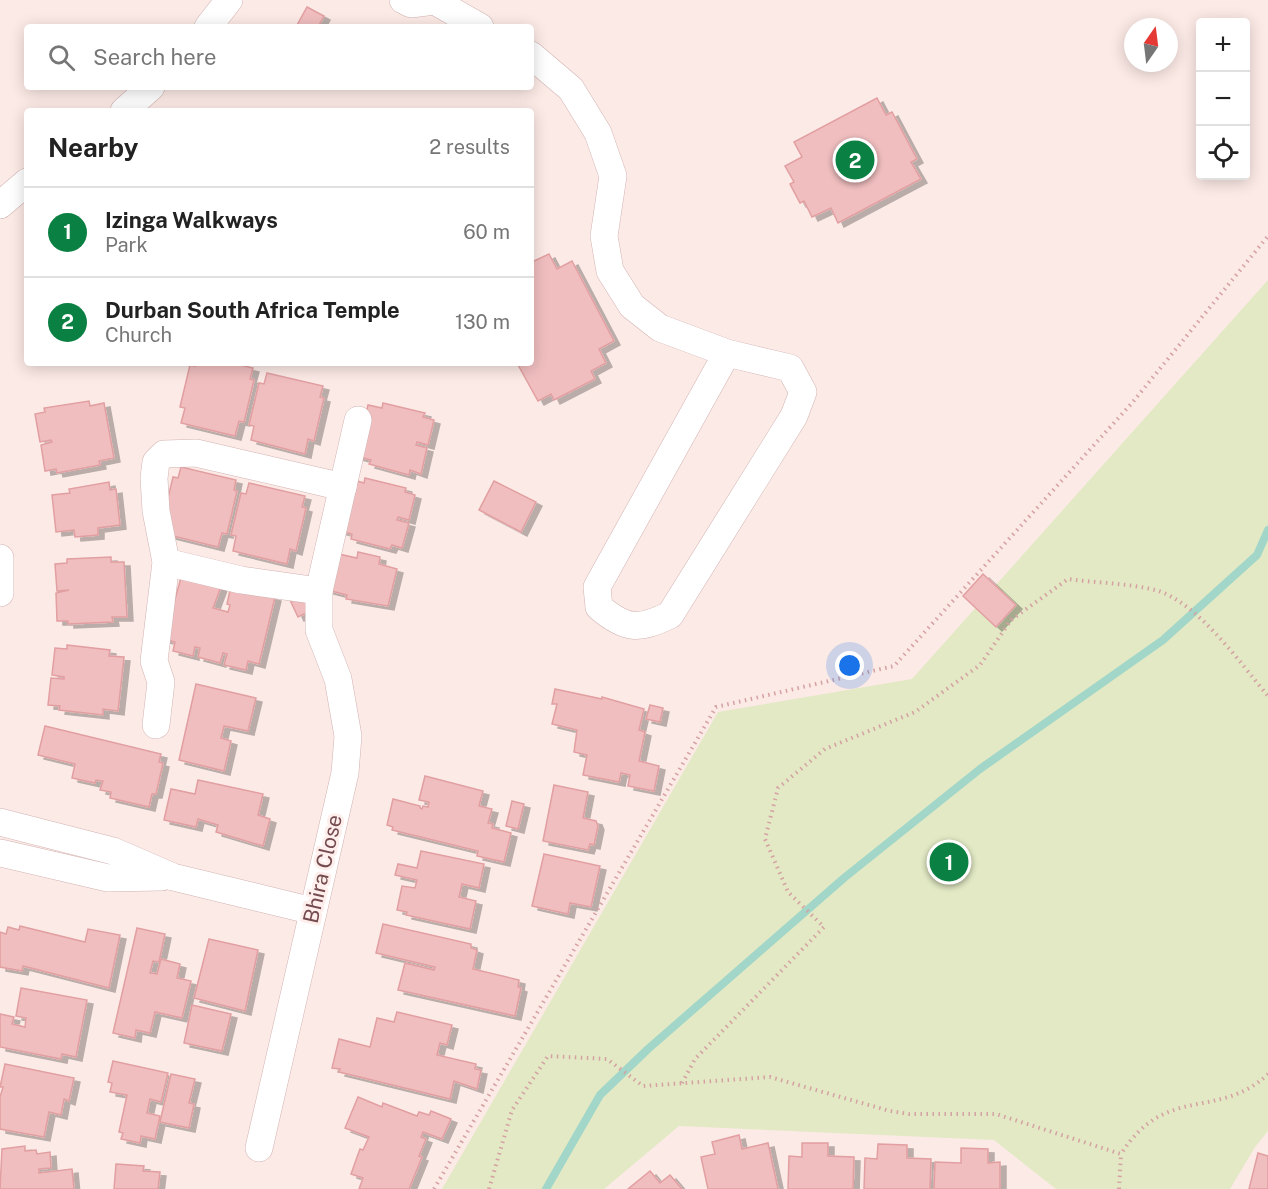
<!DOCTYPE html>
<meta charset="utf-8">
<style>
body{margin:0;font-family:"Public Sans",sans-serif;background:#f6f6f6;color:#222}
.controls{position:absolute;right:18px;top:18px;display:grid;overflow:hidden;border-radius:6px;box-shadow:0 3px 15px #0003}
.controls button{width:54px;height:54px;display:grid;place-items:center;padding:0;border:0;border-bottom:2px solid #e0e0e0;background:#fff;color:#222;font:30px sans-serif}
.compass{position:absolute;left:1124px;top:18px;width:54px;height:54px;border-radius:50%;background:#fff;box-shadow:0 3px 15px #0003;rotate:14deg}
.you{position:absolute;left:850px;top:666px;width:21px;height:21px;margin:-15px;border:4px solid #fff;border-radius:50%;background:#1a73e8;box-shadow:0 0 0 9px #1a73e833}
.badge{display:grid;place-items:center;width:39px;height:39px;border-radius:50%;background:#0b8043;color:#fff;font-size:20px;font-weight:700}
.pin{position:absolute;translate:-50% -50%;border:3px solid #fff;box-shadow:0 2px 6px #0006}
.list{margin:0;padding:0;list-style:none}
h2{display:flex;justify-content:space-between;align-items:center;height:78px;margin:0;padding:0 24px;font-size:26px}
h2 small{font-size:20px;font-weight:400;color:#767676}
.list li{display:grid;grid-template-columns:39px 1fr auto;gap:18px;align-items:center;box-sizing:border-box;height:90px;padding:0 24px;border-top:2px solid #e0e0e0}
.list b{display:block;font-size:22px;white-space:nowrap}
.list p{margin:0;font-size:20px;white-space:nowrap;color:#767676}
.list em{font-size:20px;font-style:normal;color:#767676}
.icon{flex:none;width:33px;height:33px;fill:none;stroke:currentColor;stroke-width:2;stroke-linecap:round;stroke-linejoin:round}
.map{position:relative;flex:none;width:1268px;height:1189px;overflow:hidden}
.search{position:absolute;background:#fff;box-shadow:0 3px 15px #0003;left:24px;top:24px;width:510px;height:66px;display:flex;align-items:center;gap:15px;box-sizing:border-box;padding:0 21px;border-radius:6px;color:#767676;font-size:22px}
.panel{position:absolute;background:#fff;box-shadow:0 3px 15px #0003;left:24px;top:108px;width:510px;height:258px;border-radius:6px}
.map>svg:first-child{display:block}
</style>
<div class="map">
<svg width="1268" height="1189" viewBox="0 0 1268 1189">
<defs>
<filter id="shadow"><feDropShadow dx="6" dy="4" stdDeviation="0" flood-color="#0004"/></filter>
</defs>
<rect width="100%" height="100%" fill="#fceae6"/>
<path fill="#e2e9c4" d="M1268,280V1131L1255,1147L1230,1189H1056L994,1140L679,1126L604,1189H442L718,712L912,679Z"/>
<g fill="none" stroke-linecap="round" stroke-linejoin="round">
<path stroke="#a1d6c8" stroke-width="8" d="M546,1189L600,1095L648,1049L844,878L980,769L1163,640L1257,555L1268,530"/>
</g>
<g fill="#f0bebf" stroke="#e29fa1" stroke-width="1.5" filter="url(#shadow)">
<path d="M307,7L324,16L318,27H296Z"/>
<path d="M877,98L886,115L892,112L917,159L911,162L921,179L838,223L831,208L812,217L804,201L800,203L790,184L794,182L785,166L802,157L794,142Z"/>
<path d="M549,254L557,269L572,261L614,341L599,349L606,363L591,371L595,379L554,400L551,394L538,401L517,363H531V259L532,262Z"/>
<path d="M195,363H232L253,368L250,379L254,380L244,422L239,421L235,436L181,423L185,408L180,407L190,365L195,366Z"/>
<path d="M267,373L323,386L320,397L324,398L314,441L308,439L305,454L251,440L254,426L249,425L259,383L264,384Z"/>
<path d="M89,401L90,406L104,403L114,458L99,461L100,465L57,473L56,469L45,471L41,445L52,442L51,440L40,442L35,414L45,412L44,408Z"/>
<path d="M383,403L425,413L423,417L434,420L428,445L417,442L416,445L427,448L421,474L410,470L409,475L369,464L371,460L356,456L368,405L382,408Z"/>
<path d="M181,467L236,480L234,490L237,491L227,534L222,533L218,547L165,534L163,519L173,477L178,478Z"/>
<path d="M365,478L406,488L405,492L415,495L409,520L398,517L397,520L409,523L402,548L392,545L390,549L351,539L352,534L338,530L350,479L364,483Z"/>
<path d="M494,481L536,502L521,532L479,510Z"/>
<path d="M109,482L110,490L116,489L120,525L98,528V535L75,537L74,530L56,532L52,495L70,493L69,489Z"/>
<path d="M249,483L305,496L302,507L306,508L296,551L290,549L287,564L233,551L236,536L231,535L241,493L246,494Z"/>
<path d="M358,552L380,557L379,564L397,569L388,606L346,599L347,595L324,589L334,553L357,558Z"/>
<path d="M111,557V562H124L127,617H112L113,622L68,624V621H57L56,593L69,590L57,591L55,564L67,563V559Z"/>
<path d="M182,574L222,584L213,608L228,612L230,605L227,604L231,586L275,597L259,664L248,661L246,670L224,665L227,654L223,653L220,663L198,657L200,648L195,647L193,656L173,651L175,642L164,639Z"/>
<path d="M983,574L1016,605L996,627L963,596Z"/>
<path d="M303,592L312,610L298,617L289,598Z"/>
<path d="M67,645L110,650L109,656L124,657L118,711L103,709V715L59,710L60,706L48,705L51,678L64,679V677L52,675L55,648L67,649Z"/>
<path d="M196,684L256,698L248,731L224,726L221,738L231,741L224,771L179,760Z"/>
<path d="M555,689L602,699V697L644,709L639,730L645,732L639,761L659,766L654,791L628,786L630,775L621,773L619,782L583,775L587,755L574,752L577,730L552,724L557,704H552Z"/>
<path d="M650,705L663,708L660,722L646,719Z"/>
<path d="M45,726L161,754L159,762L163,763L156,794H152L149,807L110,798L111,792L100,790L103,781L96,780L95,783L72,778L75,764L38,755Z"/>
<path d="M425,776L483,791L479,806L492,809L488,823L493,824L492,828L511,833L504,862L477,856L478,851L392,830L393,827L387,825L393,799L420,806V808L422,809L423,806L428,807L429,802L419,800Z"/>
<path d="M198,780L263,794L258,815L270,819L263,846L216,832L218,825L198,819L196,827L164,820L171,789L195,794Z"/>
<path d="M554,785L588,792L583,818L596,821L598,826L594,845L590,844L588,850L543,841Z"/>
<path d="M512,801L524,804L518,829L506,826Z"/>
<path d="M421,851L484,864L479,888L462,884L459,897L476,901L470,929L406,915L407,912L397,910L402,886L415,888L417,880L395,875L398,864L417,868Z"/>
<path d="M544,854L600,866L591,907L570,903L568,914L532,906Z"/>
<path d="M383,924L471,944V948L477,950L473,969L519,980L518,987L521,988L515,1016L398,990L405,963L434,970L435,967L376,953Z"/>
<path d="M20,926L85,942L88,929L120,935L109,988L23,966L22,971L0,967V932L6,934L8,927L19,930Z"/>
<path d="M137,928L165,934L159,962L153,961L150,973L157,974L161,959L180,964L177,978L191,981L182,1018L155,1012L150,1033L136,1030L135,1038L113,1033Z"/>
<path d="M209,939L258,950L245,1011L194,998Z"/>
<path d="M21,988L87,1000L76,1057L62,1054L61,1059L0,1047V1014L14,1017L12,1024L25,1027L26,1018L16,1016Z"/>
<path d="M192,1005L231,1014L222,1051L184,1043Z"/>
<path d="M397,1012L452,1025L447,1045L440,1043L437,1055L476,1064L475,1069L481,1070L477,1089L454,1081L450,1099L339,1072L340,1069L332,1068L339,1039L370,1047L377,1018L394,1022Z"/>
<path d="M113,1061L168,1073L161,1102L150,1099L147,1113L160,1116L155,1139L141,1136L140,1143L121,1139L123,1133L119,1132L127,1095L110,1092L112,1083L108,1082Z"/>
<path d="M5,1064L74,1078L69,1101L64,1099L61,1115L49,1112L44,1137L0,1129V1097L3,1087H0Z"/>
<path d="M171,1074L195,1079L189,1103L194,1104L189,1128L160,1122Z"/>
<path d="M358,1097L382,1107L383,1103L417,1116L419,1112L429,1115L431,1111L451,1119L442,1139L423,1132L421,1137L426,1139L419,1156L422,1157L409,1189H359L363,1178L351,1174L360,1149L363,1150L369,1137L345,1128Z"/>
<path d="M739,1135L742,1149L768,1143L778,1189H708L701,1157L715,1154L712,1142Z"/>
<path d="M802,1143H828V1156L854,1157L853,1189H788L789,1156L802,1157Z"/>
<path d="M878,1144L907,1145V1158L931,1159L930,1189H864L865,1158L877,1159Z"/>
<path d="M25,1146V1151L36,1150L37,1154L50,1152L51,1168L39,1169V1173L72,1169L74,1189H0L2,1149Z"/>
<path d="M961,1148L988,1149V1163L1000,1162V1189H934L935,1162L961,1163Z"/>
<path d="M1258,1153L1268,1156V1189H1249Z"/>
<path d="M116,1164L144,1166L143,1171L160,1172L158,1189H114Z"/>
<path d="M650,1171L660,1183L670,1175L682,1189H628Z"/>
</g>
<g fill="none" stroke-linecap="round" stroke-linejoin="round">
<g stroke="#d2b3b2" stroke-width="28">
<g id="minor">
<path d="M403,0L411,4L434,1"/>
<path d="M433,0L480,27"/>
<path d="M208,27L229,0"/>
<path d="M531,55L571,89L598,133L613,176L604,236L610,271L632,306L660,328L727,353L790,368L803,392L794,416L670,615C639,630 626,630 599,607L597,587L727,353"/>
<path d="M124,111L151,87"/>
<path d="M0,205L27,182"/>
<path d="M0,558V593"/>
<path d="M166,562L241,580L319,591"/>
<path d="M156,725L161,682L154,661L166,562L156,511L154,478L156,462L164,454L196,453L343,487"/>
<path d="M0,822L113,851L173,877L313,911"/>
<path d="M0,853L108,878L162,877"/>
<path d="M259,1148L345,773L348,736L338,679L319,630V591L358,420"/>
</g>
</g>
<g stroke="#d5a1a3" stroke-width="4" stroke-dasharray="1.5 4.5" stroke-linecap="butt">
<path d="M682,1083L695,1059L824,927L788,892L765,839L778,788L825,749L915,712L980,665L1011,620L1068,579C1096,583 1127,583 1155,590C1197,601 1241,664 1268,696"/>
<path d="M434,1189L716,707L894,666L1132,403L1268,236"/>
<path d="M489,1189L512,1110L548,1056L607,1059L643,1086L770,1077L890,1111L909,1114H996L1121,1154C1166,1083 1218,1121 1268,1074"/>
<path d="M1119,1189L1121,1154"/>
</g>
<use href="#minor" stroke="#fff" stroke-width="27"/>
</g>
<g text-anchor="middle" stroke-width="6" stroke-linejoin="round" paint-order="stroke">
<g font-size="21" fill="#744b4e" stroke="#feefec">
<text transform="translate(323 869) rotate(-77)" y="7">Bhira Close</text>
</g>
</g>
</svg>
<div class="controls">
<button>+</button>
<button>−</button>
<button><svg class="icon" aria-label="locate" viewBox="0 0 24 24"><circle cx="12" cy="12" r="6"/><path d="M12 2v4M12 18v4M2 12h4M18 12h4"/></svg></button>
</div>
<svg class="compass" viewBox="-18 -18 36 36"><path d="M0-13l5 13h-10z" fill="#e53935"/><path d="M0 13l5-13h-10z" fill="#767676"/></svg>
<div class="you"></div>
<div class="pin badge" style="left:949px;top:862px">1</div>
<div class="pin badge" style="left:855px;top:160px">2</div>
<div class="search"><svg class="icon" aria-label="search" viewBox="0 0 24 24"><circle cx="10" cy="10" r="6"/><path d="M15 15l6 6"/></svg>Search here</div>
<section class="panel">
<h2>Nearby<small>2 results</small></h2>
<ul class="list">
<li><span class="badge">1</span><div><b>Izinga Walkways</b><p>Park</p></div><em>60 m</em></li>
<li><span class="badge">2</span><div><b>Durban South Africa Temple</b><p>Church</p></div><em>130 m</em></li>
</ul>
</section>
</div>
